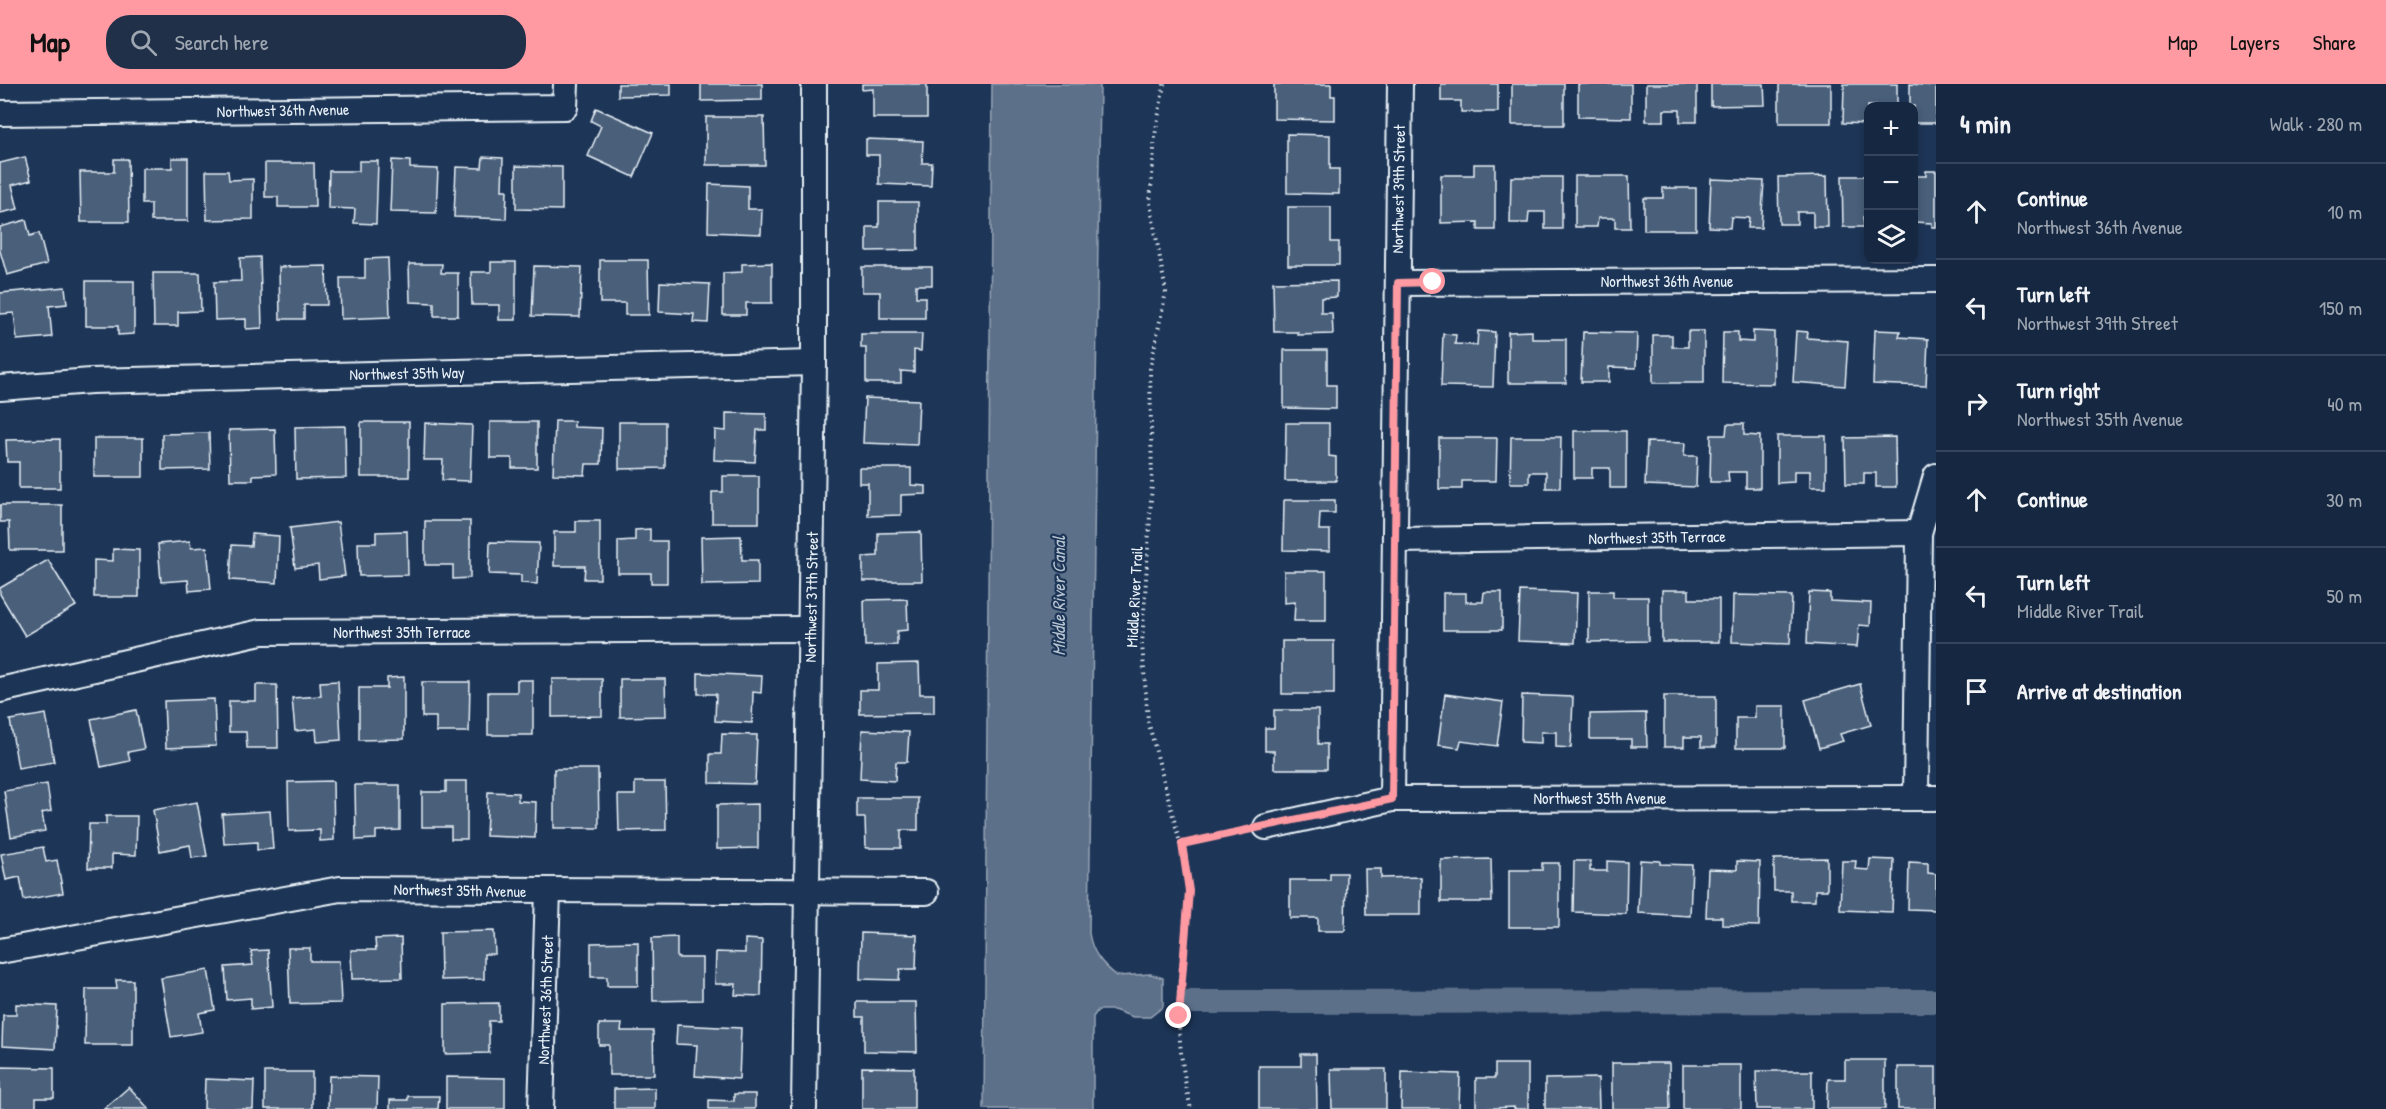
<!DOCTYPE html>
<meta charset="utf-8">
<style>
body{margin:0;font-family:"Patrick Hand",sans-serif;background:#1f3048;color:#f1f3f6}
.controls{position:absolute;right:18px;top:18px;display:grid;overflow:hidden;border-radius:12px;box-shadow:0 3px 9px #0003}
.controls button{width:54px;height:54px;display:grid;place-items:center;padding:0;border:0;border-bottom:2px solid #35445a;background:#162841;color:#f1f3f6;font:30px sans-serif}
.stop{position:absolute;width:18px;height:18px;margin:-14px;border:4px solid #ff9aa2;border-radius:50%;background:#fff}
.stop.end{background:#ff9aa2;border-color:#fff;box-shadow:0 2px 6px #0008}
.list{margin:0;padding:0;list-style:none}
h2{display:flex;justify-content:space-between;align-items:center;height:78px;margin:0;padding:0 24px;font-size:26px}
h2 small{font-size:20px;font-weight:400;color:#9ea6b1}
.list li{display:grid;grid-template-columns:39px 1fr auto;gap:18px;align-items:center;box-sizing:border-box;height:96px;padding:0 24px;border-top:2px solid #35445a}
.list b{display:block;font-size:22px;white-space:nowrap}
.list p{margin:0;font-size:20px;white-space:nowrap;color:#9ea6b1}
.list em{font-size:20px;font-style:normal;color:#9ea6b1}
.icon{flex:none;width:33px;height:33px;fill:none;stroke:currentColor;stroke-width:2;stroke-linecap:round;stroke-linejoin:round}
.map{position:relative;flex:none;width:1936px;height:1025px;overflow:hidden}
header{display:flex;align-items:center;gap:36px;box-sizing:border-box;height:84px;padding:0 30px;background:#ff9aa2;color:#111}
header strong{font-size:28px}
nav{display:flex;gap:33px;margin-inline-start:auto;font-size:21px}
.search{width:420px;height:54px;background:#1f3048;display:flex;align-items:center;gap:15px;box-sizing:border-box;padding:0 21px;border-radius:24px;color:#9ea6b1;font-size:22px}
main{display:flex}
aside{flex:1;background:#162841}
.map>svg:first-child{display:block}
</style>
<header>
<strong>Map</strong>
<div class="search"><svg class="icon" aria-label="search" viewBox="0 0 24 24"><circle cx="10" cy="10" r="6"/><path d="M15 15l6 6"/></svg>Search here</div>
<nav><a>Map</a><a>Layers</a><a>Share</a></nav>
</header>
<main>
<div class="map">
<svg width="1936" height="1025" viewBox="0 0 1936 1025">
<rect width="100%" height="100%" fill="#1d3557"/>
<filter id="ink" filterUnits="userSpaceOnUse"><feTurbulence type="fractalNoise" baseFrequency=".0167" numOctaves="2"/><feDisplacementMap in="SourceGraphic" scale="12" xChannelSelector="R" yChannelSelector="G"/><feConvolveMatrix kernelMatrix="1 2 1 2 8 2 1 2 1" color-interpolation-filters="sRGB"/></filter>
<g filter="url(#ink)">
<path fill="#5d7089" stroke="#95a4b5" stroke-width="1.5" d="M992,0H1100L1089,849C1092,869 1102,880 1117,892L1151,890L1163,894V923L1150,933H1133L1114,926H1098L1093,933V1025H984Z"/>
<g fill="none" stroke-linecap="round" stroke-linejoin="round">
<path stroke="#5d7089" stroke-width="24" d="M1191,918L1936,917"/>
</g>
<g fill="#495e7a" stroke="#e8f1f8" stroke-width="1.5">
<path d="M618,0H671V11L618,12Z"/>
<path d="M701,0H762V16L701,17Z"/>
<path d="M862,0H927V34H873V5L862,6Z"/>
<path d="M1274,0H1331V12H1335V36L1274,35Z"/>
<path d="M1441,0H1498V28H1461V17H1441Z"/>
<rect x="1512" y="0" width="52" height="41"/>
<path d="M1578,0H1631V34L1578,33Z"/>
<path d="M1646,0H1697V38H1680V26H1664V37H1646Z"/>
<path d="M1711,0H1764L1765,21L1711,22Z"/>
<rect x="1779" y="0" width="52" height="39"/>
<path d="M1844,0H1897V22H1868V40L1843,39Z"/>
<path d="M1910,0L1936,2V39H1914V22H1910Z"/>
<path d="M596,24L653,49L634,93L588,72L601,42L591,37Z"/>
<path d="M706,33H764L765,81H706Z"/>
<path d="M1287,50L1330,51V85H1339V110L1287,109Z"/>
<path d="M866,55L923,57L922,79H932L931,102L879,100V71H866Z"/>
<path d="M25,73L31,96L12,101L18,125L0,129V79Z"/>
<path d="M483,73L503,74L502,106H507L506,135L454,133L456,83L482,84Z"/>
<path d="M172,74H188V137H151V120H142V84H172Z"/>
<path d="M114,75H128L129,138H81L80,88H114Z"/>
<path d="M392,76L410,77V84L438,85L436,129L390,128Z"/>
<path d="M359,77H378L376,140L354,139L355,125L328,124L329,87H359Z"/>
<path d="M265,79H314L315,123H278V113H265Z"/>
<path d="M1474,80H1495V146H1478V138L1441,139V91H1474Z"/>
<path d="M516,82L562,83V126L516,125Z"/>
<path d="M206,87H228L229,96L253,95V135L207,136Z"/>
<path d="M1926,87H1936V143H1932V139L1914,138V92H1926Z"/>
<path d="M1575,92H1629L1630,144H1615V134H1598L1597,143H1575Z"/>
<path d="M1827,92L1828,143H1813V128H1797V140H1779L1778,93Z"/>
<path d="M1842,92H1868V133H1863L1864,143H1843Z"/>
<path d="M1511,93H1562V145H1545V128H1529L1528,139H1510Z"/>
<path d="M1711,95L1764,97L1761,144H1748L1749,134L1731,133L1730,144L1709,143Z"/>
<path d="M709,100L748,102V125H762L761,150L708,148Z"/>
<path d="M1663,104H1696V146H1644V114H1663Z"/>
<path d="M879,118H918V166L867,167V143H879Z"/>
<path d="M1288,123H1331V158H1339V181H1288Z"/>
<path d="M26,136L30,152L39,149L47,180L7,191L0,167V143Z"/>
<path d="M260,173L262,244L246,245V235L215,236L214,198L241,197L240,174Z"/>
<path d="M388,174L390,233L341,235L340,194H365V175Z"/>
<path d="M600,176H648L649,231H625V219H600Z"/>
<path d="M491,178H516V236H499V221H472L471,188H491Z"/>
<path d="M772,179V219H746V231H723V189L742,188V180Z"/>
<path d="M409,180H442L441,189H458V232H434V219L410,218Z"/>
<path d="M326,182L327,221H304V235H280L279,183Z"/>
<path d="M534,182L582,183L580,233L532,232Z"/>
<path d="M862,183H932V201H916V213H925V234H880V208H862Z"/>
<path d="M153,189H200L201,227L178,228V242H154Z"/>
<path d="M86,197H134V250L118,251V242H86Z"/>
<path d="M1337,197V213L1321,214V229H1332L1333,250L1298,251V248H1274L1273,198Z"/>
<path d="M660,198L710,200L708,239L693,238L694,230L659,228Z"/>
<path d="M65,203L67,220L49,222L52,253L17,256L14,229L0,230V209Z"/>
<path d="M1875,246L1900,247L1899,253L1928,255L1926,302L1873,300Z"/>
<path d="M1478,247L1495,248L1493,303L1441,302L1443,250L1456,251L1455,260L1477,261Z"/>
<path d="M1532,247V255H1566V299H1508V248Z"/>
<path d="M1688,247H1704V299H1653V251H1672V263H1688Z"/>
<path d="M1753,247L1774,248V300L1722,299L1723,248H1738V257L1753,258Z"/>
<path d="M1796,247L1808,248L1807,254L1848,257L1845,302L1793,298Z"/>
<path d="M1583,248L1637,249L1636,284L1609,283V298H1581Z"/>
<path d="M861,250H922L921,267L914,266V288L901,287V299H866V264H861Z"/>
<path d="M1284,266H1327V301H1336V325L1284,324Z"/>
<path d="M865,314L919,316L917,361L863,359Z"/>
<path d="M726,329L766,330V346H757L755,378L714,376L715,346L726,347Z"/>
<path d="M555,337H574V343L602,344L601,380H586L585,391L553,390Z"/>
<rect x="361" y="338" width="48" height="55"/>
<path d="M490,338H537V384H512V374H490Z"/>
<path d="M619,338H665V384L619,385Z"/>
<path d="M425,339L472,341L470,397L442,396L443,376H424Z"/>
<path d="M1286,339H1329V372L1336,373V397H1285Z"/>
<path d="M1727,340H1744V351L1760,352V404H1746V388H1728L1729,398H1710L1711,351H1726Z"/>
<path d="M345,342L346,394L296,395L295,343Z"/>
<path d="M275,345L276,390L253,391V396H230L229,346Z"/>
<path d="M1574,347H1626V404H1610V384H1592V394H1574Z"/>
<path d="M209,349L210,385L162,386V350Z"/>
<path d="M1777,352H1826V403H1810V387H1794V398L1777,399Z"/>
<path d="M1511,353H1561L1560,404H1546V388H1529V399H1510Z"/>
<path d="M1895,353L1896,403H1876V389H1864V400H1846L1845,354Z"/>
<rect x="94" y="354" width="49" height="39"/>
<path d="M1439,354H1497L1496,397H1462V405H1439Z"/>
<path d="M60,355V404H19V378H7L6,356Z"/>
<path d="M1647,358L1685,359L1684,372H1697L1696,403L1645,401Z"/>
<path d="M859,384H911V401L926,402V410L901,411V431L868,432V399H859Z"/>
<path d="M723,392H759V439H712V408H723Z"/>
<path d="M1284,416H1335V429H1320L1319,446H1330V467L1283,466Z"/>
<path d="M0,421H62V466H10L9,438H0Z"/>
<path d="M425,437H470V494L453,495V481H425Z"/>
<path d="M576,437H600V495H584L585,482H554V448H576Z"/>
<path d="M338,438L345,492L319,495L318,481L295,484L290,444Z"/>
<path d="M650,445V457H667V499H651V489H618V457L635,456V446Z"/>
<path d="M407,447L408,491L359,492L358,459H376V448Z"/>
<path d="M921,448L922,497H863V473L878,472V449Z"/>
<path d="M252,450L279,452L277,499L230,496L232,461L251,462Z"/>
<path d="M741,452L742,476H758V500L702,501L701,453Z"/>
<path d="M190,457L191,464L207,463L211,505L189,507L188,496L161,498L158,460Z"/>
<path d="M490,458L539,459L537,500L521,499V491L489,490Z"/>
<path d="M113,465L139,466V513H94V476L113,477Z"/>
<path d="M48,476L76,522L25,552L0,510V504Z"/>
<path d="M1284,487H1326V537H1294L1295,518L1284,519Z"/>
<path d="M1662,506H1689V515H1719V558H1662Z"/>
<path d="M1520,507L1577,509L1575,559L1518,557Z"/>
<path d="M1589,507H1613V513H1648V557L1589,558Z"/>
<path d="M1484,508H1502V546H1443V509H1466V518H1483Z"/>
<path d="M1809,508L1830,509V517L1871,519L1870,542L1859,541L1857,563L1807,560Z"/>
<path d="M1733,511L1792,512L1790,560L1732,558Z"/>
<path d="M907,515L908,546L897,547V561L865,562L864,516Z"/>
<rect x="1282" y="557" width="52" height="53"/>
<path d="M919,579L920,610H934V629L860,630V606H878V580Z"/>
<path d="M698,589L762,592L761,609L753,608L752,639L715,637L716,610H698Z"/>
<path d="M404,593V655L359,656V604H387V594Z"/>
<path d="M552,595H602V632L552,633Z"/>
<path d="M620,595H665L666,632L620,633Z"/>
<path d="M517,596H533V651H488V608H517Z"/>
<path d="M338,597L341,656L317,658L316,645L295,647L292,614L321,612L320,598Z"/>
<path d="M422,598H470L469,648H436V633H422Z"/>
<path d="M1860,600L1871,641L1840,650L1843,657L1819,664L1805,616Z"/>
<path d="M256,601H277L278,664H247L246,648H229V617H256Z"/>
<path d="M1445,610L1503,618L1497,662L1461,657L1459,664L1438,661Z"/>
<path d="M1522,611L1573,613L1571,664L1556,663V648H1541V659L1521,658Z"/>
<path d="M1664,612H1716V663H1701V653H1684V663H1664Z"/>
<path d="M214,615L216,662L166,664L164,617Z"/>
<path d="M1755,622H1785V664H1736V634H1755Z"/>
<path d="M136,626L144,665L128,668L130,677L101,683L91,635Z"/>
<path d="M1274,626H1318V660H1327V685H1274V667H1265V644H1274Z"/>
<path d="M1646,629L1647,663H1631V655H1590V630Z"/>
<path d="M46,630L54,678L18,684L10,636Z"/>
<path d="M862,646L909,648L907,678H896L895,697L860,695Z"/>
<path d="M722,650L757,651L755,700L710,699V670H721Z"/>
<path d="M554,685H598L599,744H554Z"/>
<path d="M333,697L334,756L320,757V746L289,747L288,698Z"/>
<path d="M446,697H467V755H451V743H422V708H446Z"/>
<path d="M635,698H665L666,746L619,747L618,711H635Z"/>
<path d="M47,700L51,727L42,729L45,747L11,753L4,707Z"/>
<path d="M355,701H400V746L376,747V755L356,756Z"/>
<path d="M488,708L518,709V717L536,718L535,754L486,752Z"/>
<path d="M857,714H918V746H901V764H866L865,734H857Z"/>
<path d="M197,718L207,772L192,774L190,761L160,767L153,726Z"/>
<path d="M758,720V764L717,765V721Z"/>
<path d="M270,727L273,765L257,766V758L224,760L222,730Z"/>
<path d="M106,732H137L136,771L112,770V784H88L89,740H106Z"/>
<path d="M43,763L46,778L57,776L63,809L24,816L20,793L6,796L1,770Z"/>
<path d="M1827,774V806H1815V817H1791V807H1774V775Z"/>
<path d="M1491,775L1492,818H1441V776Z"/>
<path d="M1870,775L1894,776L1892,828L1840,826L1842,777H1856L1855,785L1869,786Z"/>
<path d="M1640,776L1660,777V780L1692,781L1690,832L1638,829Z"/>
<path d="M1574,777H1590V787H1607V777L1627,778L1626,830L1573,828Z"/>
<path d="M1737,777L1760,778L1759,842L1722,841V833H1706L1708,785L1737,786Z"/>
<path d="M1909,778L1928,779V789L1936,790V826L1908,825Z"/>
<path d="M1542,779H1559V843H1509V786H1542Z"/>
<path d="M1365,785H1381V794L1421,793V831H1366Z"/>
<path d="M1330,789H1346L1345,847H1318V834H1290V796H1330Z"/>
<path d="M494,847L495,870H484V895L441,896L440,848Z"/>
<path d="M861,849L917,851L916,885H900L899,896L860,895Z"/>
<path d="M677,853V874H702V916L653,917L652,854Z"/>
<path d="M401,854L402,894L352,895L351,866H376L375,855Z"/>
<path d="M745,855L762,856L761,912L735,911L736,900H715L716,868L745,869Z"/>
<path d="M638,858V902H607V893H591V859Z"/>
<path d="M288,864H310V877H339L341,919L290,920Z"/>
<path d="M268,866L272,923L251,925V914L227,916L225,883L253,881L251,867Z"/>
<path d="M208,886L215,926L199,929L202,948L171,953L161,894Z"/>
<path d="M116,896H133V961H85L86,905H117Z"/>
<path d="M857,918H916L917,968L864,967V933H857Z"/>
<path d="M499,919V937H489V969L445,970V920Z"/>
<path d="M16,920L57,922L55,965L2,962L3,931H16Z"/>
<path d="M599,940H622L621,947H653L654,991H609V961H599Z"/>
<path d="M677,941L741,944L739,995L695,992L697,961L676,960Z"/>
<path d="M1301,970H1316L1317,1025H1259V982H1301Z"/>
<path d="M1845,976H1885V1025H1827L1828,995H1845Z"/>
<path d="M1612,979H1669L1670,1025H1612Z"/>
<path d="M1495,980H1528V1025H1514V1023L1476,1025V994H1495Z"/>
<rect x="1683" y="981" width="58" height="44"/>
<path d="M0,983L54,984V1014H36V1025H0Z"/>
<path d="M862,983L914,984V1025H862Z"/>
<rect x="1898" y="983" width="38" height="42"/>
<path d="M1331,985H1386V1025H1332Z"/>
<path d="M1756,987H1812V1025H1757Z"/>
<rect x="265" y="988" width="47" height="37"/>
<path d="M1402,988L1460,990L1459,1025H1401Z"/>
<path d="M329,992L378,993L377,1025H328Z"/>
<path d="M446,993L505,994V1025H446Z"/>
<path d="M1598,994L1599,1025H1545V995Z"/>
<path d="M205,995L254,997L253,1025H204Z"/>
<path d="M129,1003L149,1025H104Z"/>
<path d="M655,1004V1025H614V1005Z"/>
<path d="M734,1010H755V1025H709V1016L734,1017Z"/>
<path d="M408,1012H439L438,1025H390V1016H408Z"/>
</g>
<g fill="none" stroke-linecap="round" stroke-linejoin="round">
<g stroke="#e8f1f8" stroke-width="28">
<g id="minor">
<path d="M0,29L565,23L566,0"/>
<path d="M1398,199L1936,196"/>
<path d="M0,304L91,297L814,279"/>
<path d="M1395,456L1919,449"/>
<path d="M0,606L261,548L810,545"/>
<path d="M1916,714L1919,449L1936,392"/>
<path d="M1392,715L1400,0"/>
<path d="M1266,743L1392,715L1936,714"/>
<path d="M0,867L340,805L926,808"/>
<path d="M541,1025L548,807"/>
<path d="M804,1025L814,279V0"/>
</g>
</g>
<g stroke="#e8f1f8" stroke-width="4" stroke-dasharray="1.5 4.5" stroke-linecap="butt">
<path d="M1164,0L1155,52L1150,119L1166,208L1150,285L1152,399L1142,560L1148,637L1187,785C1191,834 1178,883 1179,933C1179,964 1184,995 1191,1025"/>
<path d="M1182,760L1245,746"/>
</g>
<use href="#minor" stroke="#1d3557" stroke-width="24"/>
</g>
</g>
<g fill="none" stroke-linecap="round" stroke-linejoin="round" filter="url(#ink)">
<path stroke="#ff9aa2" stroke-width="8" d="M1179,932L1189,807L1182,760L1392,715L1398,199L1433,198"/>
</g>
<g text-anchor="middle" stroke-width="4.5" stroke-linejoin="round" paint-order="stroke">
<g font-size="16" fill="#e8f1f8" stroke="#1d3557">
<text transform="translate(283 26) rotate(-1)" y="6">Northwest 36th Avenue</text>
<text transform="translate(1398 105) rotate(-89)" y="6">Northwest 39th Street</text>
<text x="1667" y="203">Northwest 36th Avenue</text>
<text transform="translate(407 289) rotate(-1)" y="6">Northwest 35th Way</text>
<text transform="translate(1657 453) rotate(-1)" y="6">Northwest 35th Terrace</text>
<text transform="translate(811 513) rotate(-89)" y="6">Northwest 37th Street</text>
<text transform="translate(1134 513) rotate(-87)" y="6">Middle River Trail</text>
<text x="402" y="554">Northwest 35th Terrace</text>
<text x="1600" y="720">Northwest 35th Avenue</text>
<text transform="translate(460 806) rotate(1)" y="6">Northwest 35th Avenue</text>
<text transform="translate(545 916) rotate(-88)" y="6">Northwest 36th Street</text>
</g>
<g font-size="18" font-style="italic" fill="#b7c4d1" stroke="#1d3557">
<text transform="translate(1059 512) rotate(-90)" y="6">Middle River Canal</text>
</g>
</g>
</svg>
<div class="controls">
<button>+</button>
<button>−</button>
<button><svg class="icon" aria-label="layers" viewBox="0 0 24 24"><path d="M12 4l9 5-9 5-9-5zM3 14l9 5 9-5"/></svg></button>
</div>
<div class="stop" style="left:1433px;top:198px"></div>
<div class="stop end" style="left:1179px;top:932px"></div>
</div>
<aside>
<h2>4 min<small>Walk · 280 m</small></h2>
<ul class="list">
<li><svg class="icon" aria-label="ahead" viewBox="0 0 24 24"><path d="M12 20V5M6 11l6-6 6 6"/></svg><div><b>Continue</b><p>Northwest 36th Avenue</p></div><em>10 m</em></li>
<li><svg class="icon" aria-label="left" viewBox="0 0 24 24"><path d="M17 20v-9H6M10 6l-5 5 5 5"/></svg><div><b>Turn left</b><p>Northwest 39th Street</p></div><em>150 m</em></li>
<li><svg class="icon" aria-label="right" viewBox="0 0 24 24"><path d="M7 20v-9h11M14 6l5 5-5 5"/></svg><div><b>Turn right</b><p>Northwest 35th Avenue</p></div><em>40 m</em></li>
<li><svg class="icon" aria-label="ahead" viewBox="0 0 24 24"><path d="M12 20V5M6 11l6-6 6 6"/></svg><div><b>Continue</b></div><em>30 m</em></li>
<li><svg class="icon" aria-label="left" viewBox="0 0 24 24"><path d="M17 20v-9H6M10 6l-5 5 5 5"/></svg><div><b>Turn left</b><p>Middle River Trail</p></div><em>50 m</em></li>
<li><svg class="icon" aria-label="arrive" viewBox="0 0 24 24"><path d="M6 21V4h12l-3 4 3 4H6"/></svg><div><b>Arrive at destination</b></div></li>
</ul>
</aside>
</main>
